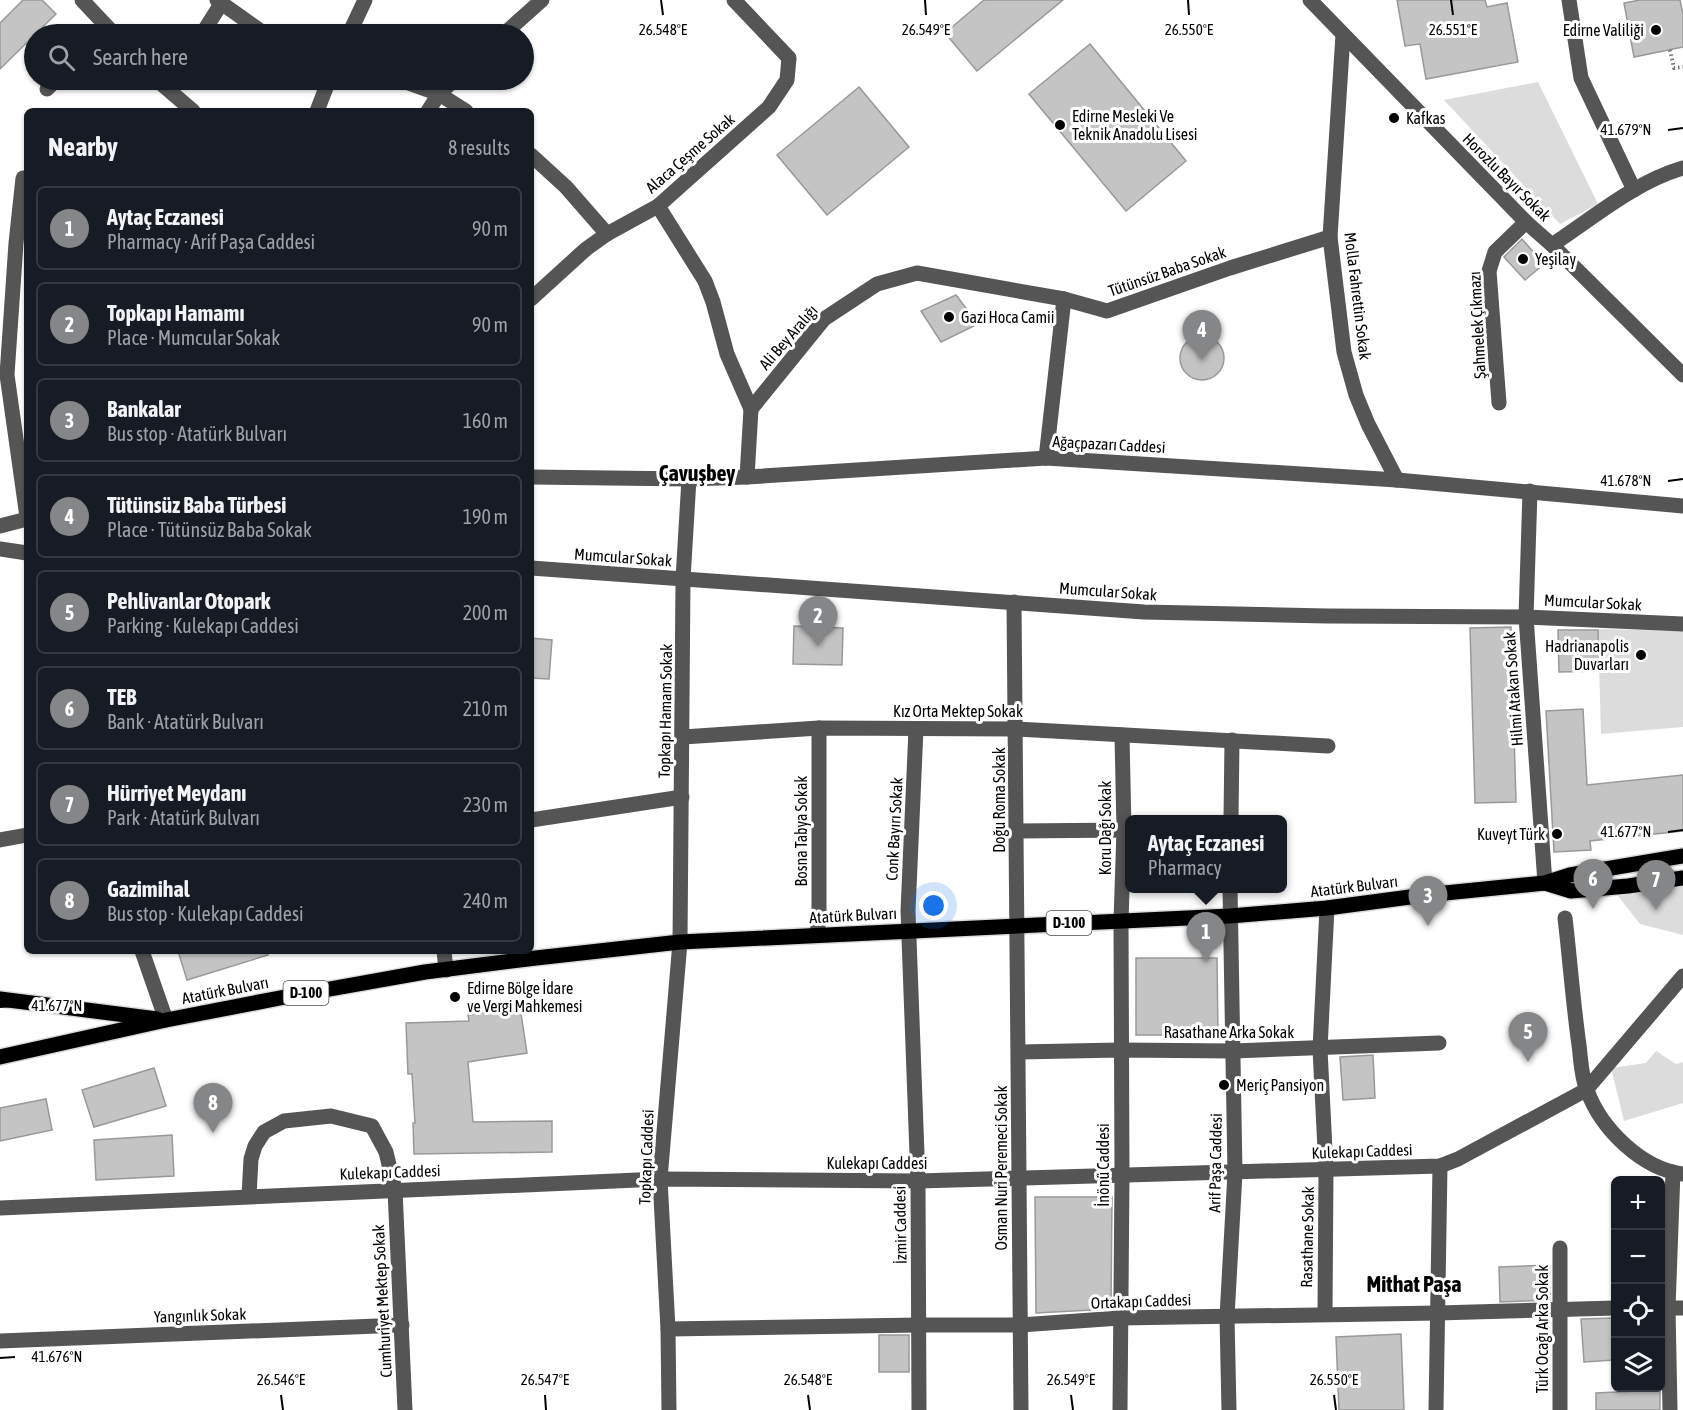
<!DOCTYPE html>
<meta charset="utf-8">
<style>
body{margin:0;font-family:"Asap Condensed",sans-serif;background:#20242c;color:#f1f3f6}
.controls{position:absolute;right:18px;bottom:18px;display:grid;overflow:hidden;border-radius:9px;box-shadow:0 2px 4px #0004}
.controls button{width:54px;height:54px;display:grid;place-items:center;padding:0;border:0;border-bottom:2px solid #363941;background:#171b24;color:#f1f3f6;font:30px sans-serif}
.you{position:absolute;left:934px;top:906px;width:21px;height:21px;margin:-15px;border:4px solid #fff;border-radius:50%;background:#1a73e8;box-shadow:0 0 0 9px #1a73e833}
.badge{display:grid;place-items:center;width:39px;height:39px;border-radius:50%;background:#858687;color:#fff;font-size:20px;font-weight:700}
.pin{position:absolute;translate:-50% -50px;filter:drop-shadow(0 2px 3px #0008)}
.pin::after{content:'';position:absolute;top:32px;width:21px;height:18px;background:inherit;clip-path:polygon(0 0,100% 0,50% 100%)}
.popup{position:absolute;left:1125px;top:815px;width:162px;height:78px;box-sizing:border-box;display:grid;place-content:center;border-radius:9px;background:#171b24;filter:drop-shadow(0 2px 4px #0005);font-size:20px;white-space:nowrap;color:#9ea1a6}
.popup b{font-size:22px;color:#f1f3f6}
.popup::after{content:'';position:absolute;left:50%;top:100%;margin-left:-12px;border:12px solid transparent;border-top-color:#171b24}
.list{margin:0;padding:0;list-style:none}
h2{display:flex;justify-content:space-between;align-items:center;height:78px;margin:0;padding:0 24px;font-size:26px}
h2 small{font-size:20px;font-weight:400;color:#9ea1a6}
.list li{display:grid;grid-template-columns:39px 1fr auto;gap:18px;align-items:center;box-sizing:border-box;height:84px;margin:0 12px 12px;padding:0 12px;border:2px solid #363941;border-radius:9px}
.list b{display:block;font-size:22px;white-space:nowrap}
.list p{margin:0;font-size:20px;white-space:nowrap;color:#9ea1a6}
.list em{font-size:20px;font-style:normal;color:#9ea1a6}
.icon{flex:none;width:33px;height:33px;fill:none;stroke:currentColor;stroke-width:2;stroke-linecap:round;stroke-linejoin:round}
.map{position:relative;flex:none;width:1683px;height:1410px;overflow:hidden}
.search{position:absolute;background:#171b24;box-shadow:0 2px 4px #0004;left:24px;top:24px;width:510px;height:66px;display:flex;align-items:center;gap:15px;box-sizing:border-box;padding:0 21px;border-radius:33px;color:#9ea1a6;font-size:22px}
.panel{position:absolute;background:#171b24;box-shadow:0 2px 4px #0004;left:24px;top:108px;width:510px;height:846px;border-radius:9px}
.map>svg:first-child{display:block}
</style>
<div class="map">
<svg width="1683" height="1410" viewBox="0 0 1683 1410">
<rect width="100%" height="100%" fill="#fff"/>
<g fill="#dcdcdc">
<path d="M1538,82L1598,204L1560,224L1444,100Z"/>
<path d="M1598,629L1683,631V727L1601,734Z"/>
<path d="M1683,886V935L1640,924L1618,896Z"/>
<path d="M1656,1051L1676,1064L1683,1062V1103L1624,1121L1611,1068L1646,1063Z"/>
</g>
<g fill="#c4c4c4" stroke="#999" stroke-width="1.5">
<path d="M23,0H42L56,14L0,69V23Z"/>
<path d="M984,0H1063L977,71L945,33Z"/>
<path d="M1397,0H1485L1487,7L1507,3L1518,62L1426,79L1420,44L1405,46Z"/>
<path d="M1640,0H1680L1683,14V47L1634,57L1624,3Z"/>
<path d="M1090,44L1186,161L1126,211L1029,94Z"/>
<path d="M859,87L909,147L827,215L777,155Z"/>
<path d="M1522,239L1544,264L1525,280L1504,257Z"/>
<path d="M956,295L978,324L941,342L921,311Z"/>
<circle cx="1202" cy="358" r="22"/>
<path d="M794,626L843,628L842,665L793,664Z"/>
<path d="M1511,627L1516,802L1475,803L1470,628Z"/>
<path d="M1558,630H1598L1599,671L1559,672Z"/>
<path d="M531,638L552,640L549,679L531,678Z"/>
<path d="M1583,709L1587,785L1683,775V831L1590,841L1591,850L1554,852L1546,711Z"/>
<path d="M178,951H267L268,955L187,980Z"/>
<path d="M1136,958H1217L1218,1035H1136Z"/>
<path d="M520,1007L527,1053L468,1062L473,1122L552,1121V1152L414,1154L413,1123H415L412,1074H408L406,1023L469,1021L468,1015Z"/>
<path d="M1373,1055L1375,1098L1343,1100L1340,1057Z"/>
<path d="M154,1068L166,1106L94,1127L82,1090Z"/>
<path d="M46,1099L52,1130L0,1141V1108Z"/>
<path d="M172,1135L174,1176L96,1180L94,1140Z"/>
<path d="M1035,1197H1112L1111,1309L1036,1313Z"/>
<path d="M1550,1265V1300L1500,1302L1499,1267Z"/>
<path d="M1612,1318L1614,1360L1584,1362L1581,1319Z"/>
<path d="M1401,1334L1404,1410H1339L1336,1337Z"/>
<rect x="879" y="1335" width="30" height="37"/>
<path d="M1660,1390V1410H1596V1393Z"/>
</g>
<g fill="none" stroke-linecap="round" stroke-linejoin="round">
<g stroke="#dbdbdb" stroke-width="18">
<g id="major">
<path d="M1545,883L1571,891L1628,886L1683,878"/>
<path d="M0,999L157,1019"/>
<path d="M0,1057L166,1020L285,997L425,972L536,958L680,942L1230,916L1327,908L1425,895L1545,883L1570,875L1683,856"/>
</g>
</g>
<path stroke="#777" stroke-width="4" stroke-dasharray="1.5 3" stroke-linecap="butt" d="M1670,50L1674,68L1683,67"/>
<g stroke="#555" stroke-width="15">
<path d="M82,0L114,34"/>
<path d="M217,0L265,34"/>
<path d="M1310,0L1526,222L1552,245L1683,375"/>
<path d="M1569,0L1581,78L1634,190"/>
<path d="M202,34L221,4"/>
<path d="M349,34L365,0"/>
<path d="M504,34L542,0"/>
<path d="M1343,35L1330,237L1344,352L1356,395L1368,424L1397,480"/>
<path d="M157,80L193,111"/>
<path d="M400,80L439,94L466,111"/>
<path d="M47,89L56,80"/>
<path d="M317,111L329,80"/>
<path d="M428,111L439,94L454,80"/>
<path d="M531,155L566,187L607,234"/>
<path d="M23,178L16,243L7,375L27,517"/>
<path d="M658,206L705,281L713,302L727,354L751,409"/>
<path d="M1552,245C1593,218 1635,182 1683,168"/>
<path d="M531,299L586,249L607,234L658,206L769,107L787,80L789,58L734,0"/>
<path d="M1499,403L1489,271L1495,252L1526,222"/>
<path d="M1046,458L1064,299"/>
<path d="M531,477L689,479L747,477L1046,458L1397,480L1683,506"/>
<path d="M747,477L751,409L824,319L877,284L917,273L1064,299L1107,311L1230,268L1330,237"/>
<path d="M1530,491L1526,617L1545,883"/>
<path d="M0,526L27,519"/>
<path d="M0,549L27,553"/>
<path d="M531,568L1144,612L1327,616L1526,617L1683,624"/>
<path d="M1014,602L1021,1410"/>
<path d="M916,729L908,911L918,1181L919,1410"/>
<path d="M683,737L819,728L1016,729L1328,746"/>
<path d="M531,820L682,797"/>
<path d="M1231,820L1232,740"/>
<path d="M1017,831L1130,830"/>
<path d="M0,840L27,835"/>
<path d="M1565,918C1570,960 1573,1003 1579,1045C1581,1060 1581,1077 1587,1090C1601,1129 1642,1169 1683,1174"/>
<path d="M817,935L819,916V728"/>
<path d="M142,951L166,1020"/>
<path d="M444,951L446,970"/>
<path d="M1019,1052L1120,1050L1234,1051L1439,1043"/>
<path d="M249,1196L251,1159L255,1146L264,1132L284,1121L331,1116L372,1126L386,1152L395,1190L405,1410"/>
<path d="M0,1208L660,1179L918,1181L1440,1166L1458,1159L1586,1090L1683,976"/>
<path d="M1560,1248V1410"/>
<path d="M1660,1308H1683"/>
<path d="M1325,1314L1326,1170L1320,1049L1327,908"/>
<path d="M668,1329L919,1325H1020L1120,1318L1438,1313L1616,1308"/>
<path d="M0,1341L402,1325"/>
<path d="M669,1410L668,1329L660,1179L680,942L683,579L689,479"/>
<path d="M1120,1410L1122,1176L1121,921L1124,830L1122,735"/>
<path d="M1229,1410L1227,1317L1235,1173L1230,888"/>
<path d="M1436,1410L1440,1166"/>
<path d="M1670,1410L1668,1308L1673,1172"/>
</g>
<use href="#major" stroke="#000" stroke-width="15"/>
</g>
<path fill="none" stroke="#000" stroke-width="2" d="M661,0L663,15M925,0L926,15M1188,0L1189,15M1451,0L1453,15M1668,130L1683,128M1668,481L1683,479M1668,832L1683,830M0,1007L15,1006M0,1358L15,1357M281,1395L283,1410M545,1395L546,1410M808,1395L810,1410M1071,1395L1073,1410M1334,1395L1336,1410"/>
<g fill="#000" stroke="#fff" stroke-width="2">
<circle cx="1656" cy="30" r="6"/>
<circle cx="1394" cy="118" r="6"/>
<circle cx="1060" cy="125" r="6"/>
<circle cx="1523" cy="259" r="6"/>
<circle cx="949" cy="317" r="6"/>
<circle cx="1641" cy="655" r="6"/>
<circle cx="1557" cy="834" r="6"/>
<circle cx="455" cy="997" r="6"/>
<circle cx="1224" cy="1085" r="6"/>
</g>
<g text-anchor="middle" stroke-width="6" stroke-linejoin="round" paint-order="stroke">
<g fill="#fff" stroke="#4c4c4c" stroke-width="1.5">
<rect x="1046.5" y="911" width="45" height="24" rx="4.5"/>
<rect x="283.5" y="981" width="45" height="24" rx="4.5"/>
</g>
<g font-size="15" font-weight="bold" fill="#000">
<text x="1069" y="928">D-100</text>
<text x="306" y="998">D-100</text>
</g>
<g font-size="16" fill="#000" stroke="#fff" text-anchor="start">
<text x="1644" y="36" text-anchor="end">Edirne Valiliği</text>
<text x="1072" y="122">Edirne Mesleki Ve<tspan x="1072" dy="18">Teknik Anadolu Lisesi</tspan></text>
<text x="1406" y="124">Kafkas</text>
<text x="1535" y="265">Yeşilay</text>
<text x="961" y="323">Gazi Hoca Camii</text>
<text x="1629" y="652" text-anchor="end">Hadrianapolis<tspan x="1629" dy="18">Duvarları</tspan></text>
<text x="1545" y="840" text-anchor="end">Kuveyt Türk</text>
<text x="467" y="994">Edirne Bölge İdare<tspan x="467" dy="18">ve Vergi Mahkemesi</tspan></text>
<text x="1236" y="1091">Meriç Pansiyon</text>
</g>
<g font-size="16" fill="#000" stroke="#fff">
<text transform="translate(690 153) rotate(-41)" y="6">Alaca Çeşme Sokak</text>
<text transform="translate(1507 177) rotate(45)" y="6">Horozlu Bayır Sokak</text>
<text transform="translate(1167 271) rotate(-19)" y="6">Tütünsüz Baba Sokak</text>
<text transform="translate(1358 296) rotate(83)" y="6">Molla Fahrettin Sokak</text>
<text transform="translate(1477 325) rotate(-93)" y="6">Şahmelek Çıkmazı</text>
<text transform="translate(788 337) rotate(-49)" y="6">Ali Bey Aralığı</text>
<text transform="translate(1109 444) rotate(3)" y="6">Ağaçpazarı Caddesi</text>
<text transform="translate(623 557) rotate(4)" y="6">Mumcular Sokak</text>
<text transform="translate(1108 591) rotate(4)" y="6">Mumcular Sokak</text>
<text transform="translate(1593 602) rotate(3)" y="6">Mumcular Sokak</text>
<text transform="translate(1513 689) rotate(-94)" y="6">Hilmi Atakan Sokak</text>
<text transform="translate(665 711) rotate(-89)" y="6">Topkapı Hamam Sokak</text>
<text x="958" y="717">Kız Orta Mektep Sokak</text>
<text transform="translate(999 800) rotate(-90)" y="6">Doğu Roma Sokak</text>
<text transform="translate(1105 828) rotate(-90)" y="6">Koru Dağı Sokak</text>
<text transform="translate(894 829) rotate(-87)" y="6">Conk Bayırı Sokak</text>
<text transform="translate(801 831) rotate(-90)" y="6">Bosna Tabya Sokak</text>
<text transform="translate(1354 886) rotate(-7)" y="6">Atatürk Bulvarı</text>
<text transform="translate(853 915) rotate(-3)" y="6">Atatürk Bulvarı</text>
<text transform="translate(225 990) rotate(-11)" y="6">Atatürk Bulvarı</text>
<text x="1229" y="1038">Rasathane Arka Sokak</text>
<text transform="translate(1362 1151) rotate(-2)" y="6">Kulekapı Caddesi</text>
<text transform="translate(646 1157) rotate(-88)" y="6">Topkapı Caddesi</text>
<text x="877" y="1169">Kulekapı Caddesi</text>
<text transform="translate(1215 1163) rotate(-89)" y="6">Arif Paşa Caddesi</text>
<text transform="translate(1103 1165) rotate(-90)" y="6">İnönü Caddesi</text>
<text transform="translate(1001 1168) rotate(-90)" y="6">Osman Nuri Peremeci Sokak</text>
<text transform="translate(390 1172) rotate(-2)" y="6">Kulekapı Caddesi</text>
<text transform="translate(900 1225) rotate(-91)" y="6">İzmir Caddesi</text>
<text transform="translate(1307 1237) rotate(-89)" y="6">Rasathane Sokak</text>
<text transform="translate(382 1301) rotate(-93)" y="6">Cumhuriyet Mektep Sokak</text>
<text transform="translate(1141 1301) rotate(-2)" y="6">Ortakapı Caddesi</text>
<text transform="translate(200 1315) rotate(-2)" y="6">Yangınlık Sokak</text>
<text transform="translate(1542 1329) rotate(-90)" y="6">Türk Ocağı Arka Sokak</text>
</g>
<g font-size="22" font-weight="bold" fill="#000" stroke="#fff">
<text x="697" y="481">Çavuşbey</text>
<text x="1414" y="1292">Mithat Paşa</text>
</g>
</g>
<g font-size="15" text-anchor="middle" fill="#000" stroke="#fff" stroke-width="6" stroke-linejoin="round" paint-order="stroke">
<text x="663" y="35">26.548°E</text>
<text x="926" y="35">26.549°E</text>
<text x="1189" y="35">26.550°E</text>
<text x="1453" y="35">26.551°E</text>
<text x="1626" y="135">41.679°N</text>
<text x="1626" y="486">41.678°N</text>
<text x="1626" y="837">41.677°N</text>
<text x="57" y="1011">41.677°N</text>
<text x="57" y="1362">41.676°N</text>
<text x="281" y="1385">26.546°E</text>
<text x="545" y="1385">26.547°E</text>
<text x="808" y="1385">26.548°E</text>
<text x="1071" y="1385">26.549°E</text>
<text x="1334" y="1385">26.550°E</text>
</g>
</svg>
<div class="controls">
<button>+</button>
<button>−</button>
<button><svg class="icon" aria-label="locate" viewBox="0 0 24 24"><circle cx="12" cy="12" r="6"/><path d="M12 2v4M12 18v4M2 12h4M18 12h4"/></svg></button>
<button><svg class="icon" aria-label="layers" viewBox="0 0 24 24"><path d="M12 4l9 5-9 5-9-5zM3 14l9 5 9-5"/></svg></button>
</div>
<div class="you"></div>
<div class="pin badge" style="left:1206px;top:962px">1</div>
<div class="popup"><b>Aytaç Eczanesi</b>Pharmacy</div>
<div class="pin badge" style="left:818px;top:646px">2</div>
<div class="pin badge" style="left:1428px;top:926px">3</div>
<div class="pin badge" style="left:1202px;top:360px">4</div>
<div class="pin badge" style="left:1528px;top:1062px">5</div>
<div class="pin badge" style="left:1593px;top:909px">6</div>
<div class="pin badge" style="left:1656px;top:910px">7</div>
<div class="pin badge" style="left:213px;top:1133px">8</div>
<div class="search"><svg class="icon" aria-label="search" viewBox="0 0 24 24"><circle cx="10" cy="10" r="6"/><path d="M15 15l6 6"/></svg>Search here</div>
<section class="panel">
<h2>Nearby<small>8 results</small></h2>
<ul class="list">
<li><span class="badge">1</span><div><b>Aytaç Eczanesi</b><p>Pharmacy · Arif Paşa Caddesi</p></div><em>90 m</em></li>
<li><span class="badge">2</span><div><b>Topkapı Hamamı</b><p>Place · Mumcular Sokak</p></div><em>90 m</em></li>
<li><span class="badge">3</span><div><b>Bankalar</b><p>Bus stop · Atatürk Bulvarı</p></div><em>160 m</em></li>
<li><span class="badge">4</span><div><b>Tütünsüz Baba Türbesi</b><p>Place · Tütünsüz Baba Sokak</p></div><em>190 m</em></li>
<li><span class="badge">5</span><div><b>Pehlivanlar Otopark</b><p>Parking · Kulekapı Caddesi</p></div><em>200 m</em></li>
<li><span class="badge">6</span><div><b>TEB</b><p>Bank · Atatürk Bulvarı</p></div><em>210 m</em></li>
<li><span class="badge">7</span><div><b>Hürriyet Meydanı</b><p>Park · Atatürk Bulvarı</p></div><em>230 m</em></li>
<li><span class="badge">8</span><div><b>Gazimihal</b><p>Bus stop · Kulekapı Caddesi</p></div><em>240 m</em></li>
</ul>
</section>
</div>
